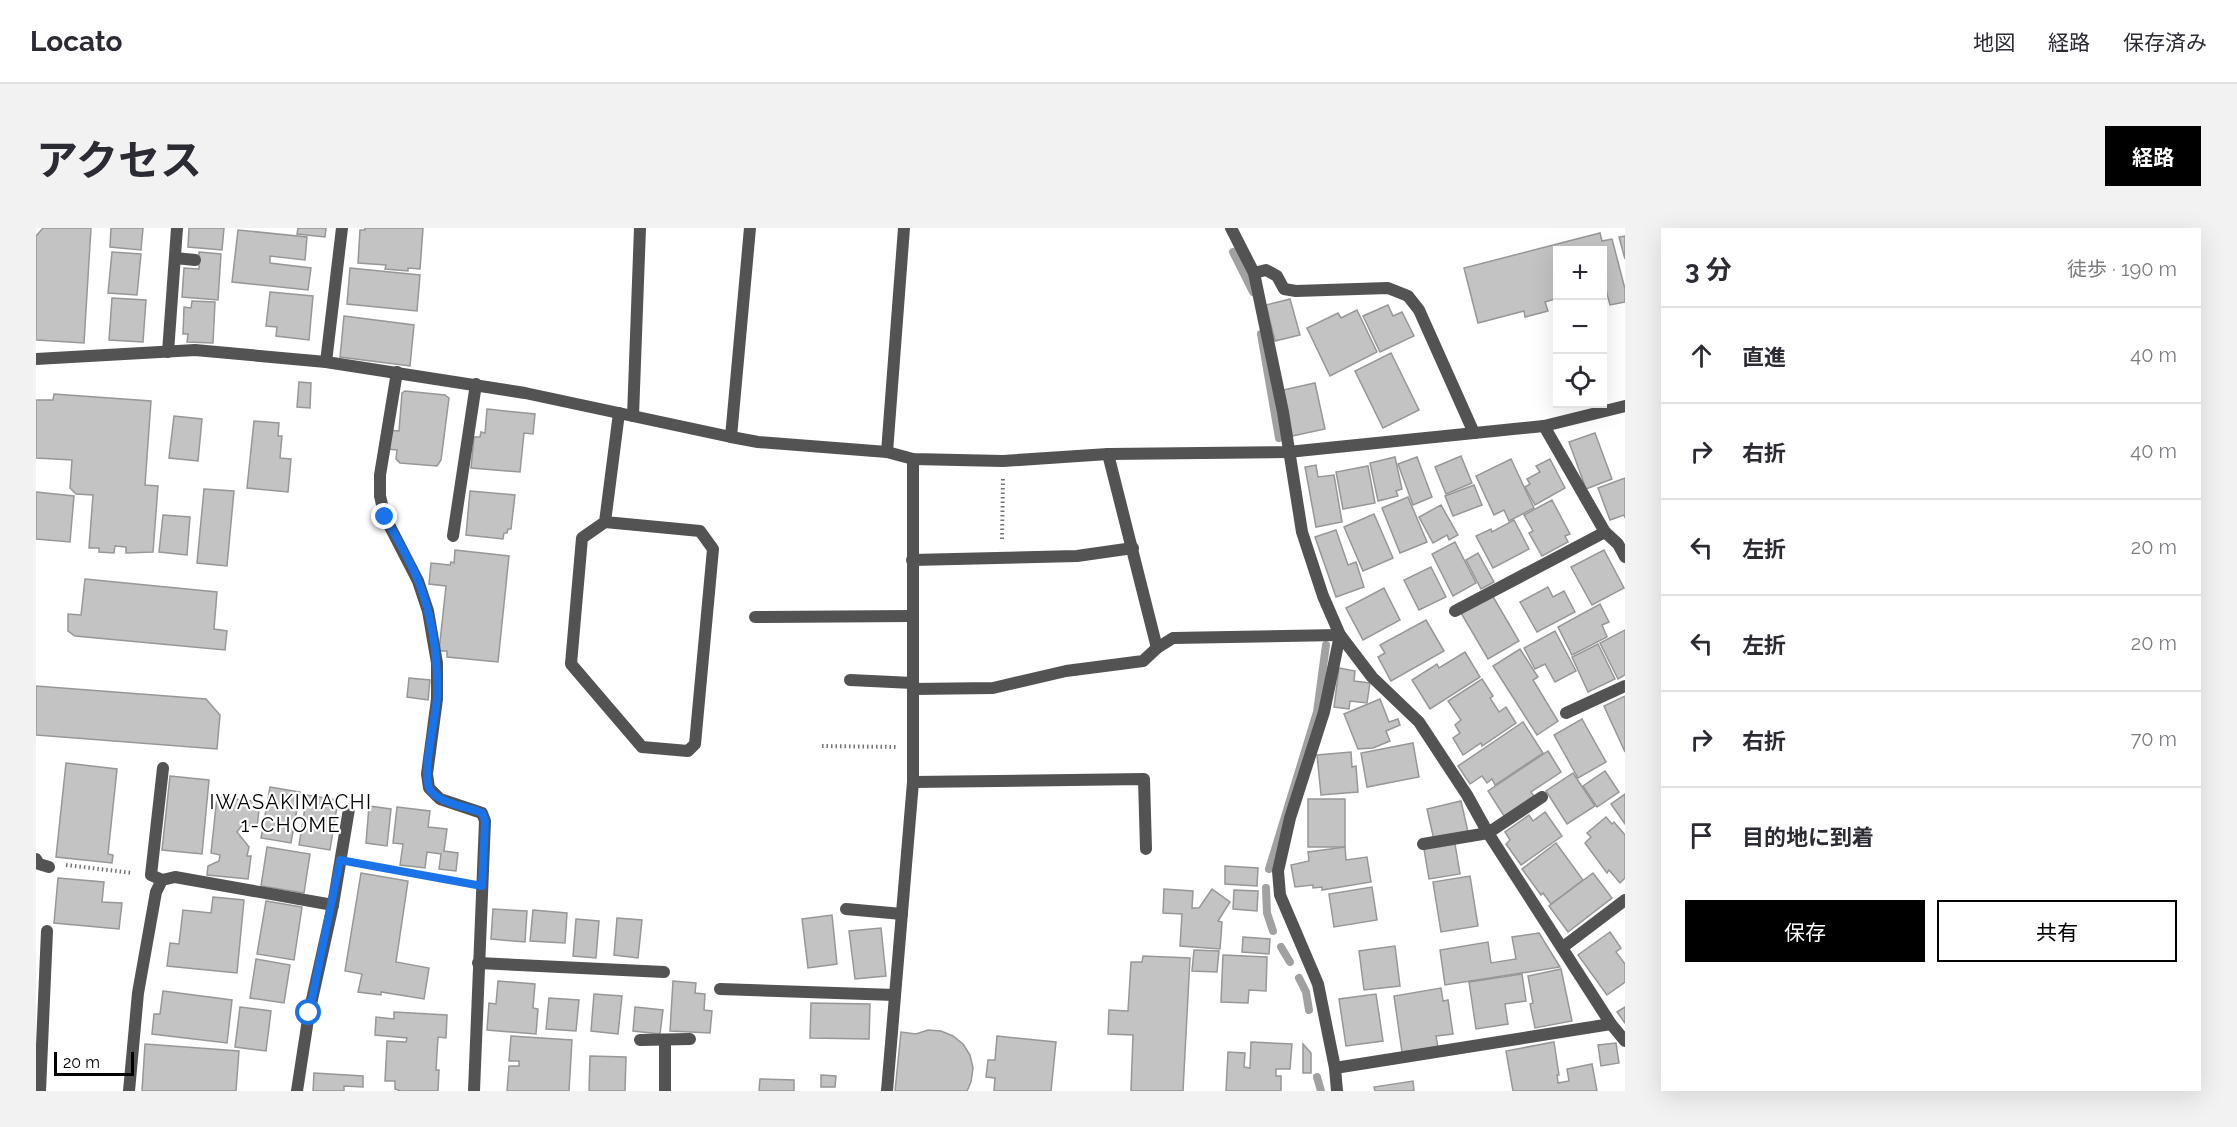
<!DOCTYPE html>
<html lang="ja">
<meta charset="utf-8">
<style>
body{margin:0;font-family:Raleway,"Noto Sans JP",sans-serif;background:#f2f2f3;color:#2b2b33}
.controls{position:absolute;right:18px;top:18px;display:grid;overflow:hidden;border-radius:0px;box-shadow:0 6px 24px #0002}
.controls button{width:54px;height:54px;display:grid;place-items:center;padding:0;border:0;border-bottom:2px solid #e1e1e2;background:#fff;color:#2b2b33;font:30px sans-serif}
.scale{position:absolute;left:18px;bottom:15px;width:80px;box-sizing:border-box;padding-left:6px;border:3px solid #000;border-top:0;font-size:16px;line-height:21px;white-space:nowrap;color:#000;-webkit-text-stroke:4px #fff;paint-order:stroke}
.stop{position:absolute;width:18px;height:18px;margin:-14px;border:4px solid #1a73e8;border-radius:50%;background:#fff}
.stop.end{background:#1a73e8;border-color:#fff;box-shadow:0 2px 6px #0008}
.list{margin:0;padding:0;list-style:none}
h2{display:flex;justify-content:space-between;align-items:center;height:78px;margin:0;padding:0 24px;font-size:26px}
h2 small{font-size:20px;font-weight:400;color:#7c7c81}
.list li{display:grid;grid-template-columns:39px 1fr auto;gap:18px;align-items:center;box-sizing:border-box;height:96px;padding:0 24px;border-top:2px solid #e1e1e2}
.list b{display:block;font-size:22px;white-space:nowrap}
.list em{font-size:20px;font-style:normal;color:#7c7c81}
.actions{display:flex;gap:12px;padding:18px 24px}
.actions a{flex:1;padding:14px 0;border:2px solid #000;border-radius:0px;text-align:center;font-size:21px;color:#000}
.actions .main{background:#000;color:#fff}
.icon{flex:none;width:33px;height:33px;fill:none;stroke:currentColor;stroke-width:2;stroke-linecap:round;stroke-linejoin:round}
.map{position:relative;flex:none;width:1589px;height:863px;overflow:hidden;border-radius:0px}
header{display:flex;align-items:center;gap:36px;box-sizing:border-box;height:84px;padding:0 30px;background:#fff;border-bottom:2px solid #e1e1e2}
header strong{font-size:28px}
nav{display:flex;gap:33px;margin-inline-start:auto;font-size:21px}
.intro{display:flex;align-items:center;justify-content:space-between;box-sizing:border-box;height:144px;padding:0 36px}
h1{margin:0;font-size:42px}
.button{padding:15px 27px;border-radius:0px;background:#000;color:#fff;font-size:21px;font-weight:700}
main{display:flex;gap:36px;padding:0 36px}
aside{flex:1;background:#fff;border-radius:0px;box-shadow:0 6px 24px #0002}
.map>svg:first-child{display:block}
</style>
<header>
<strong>Locato</strong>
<nav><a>地図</a><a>経路</a><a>保存済み</a></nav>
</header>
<div class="intro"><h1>アクセス</h1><a class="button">経路</a></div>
<main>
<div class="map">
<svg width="1589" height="863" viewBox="0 0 1589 863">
<rect width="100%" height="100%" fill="#fff"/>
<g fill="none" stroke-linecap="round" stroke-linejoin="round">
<g stroke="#a1a1a1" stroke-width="8">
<path d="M1197,24L1217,64"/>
<path d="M1225,106L1243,210"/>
<path d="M1233,641L1281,484L1290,417"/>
<path d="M1230,660L1231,685L1237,703"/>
<path d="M1245,719L1254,734"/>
<path d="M1263,750L1270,764L1273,782"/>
<path d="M1281,849L1285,863"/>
</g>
</g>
<g fill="#c3c3c3" stroke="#979797" stroke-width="1.5">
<path d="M7,0H55L48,115L0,112V8Z"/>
<path d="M75,0H107L105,22L74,19Z"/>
<path d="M153,0H188L186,22L152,19Z"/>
<path d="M262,0H290L289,9L261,6Z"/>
<path d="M329,0H387L384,41L372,40V43L349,41L350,37L322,35L324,2H329Z"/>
<path d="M202,2L271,9L269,32L234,28V35L275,40L272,62L196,54Z"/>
<path d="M1564,5L1566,13L1576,11L1589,61V74L1574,77L1569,58L1566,59V22H1522V70L1509,74L1512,83L1489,89L1488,83L1442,95L1428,40Z"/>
<path d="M1589,8V31L1583,9Z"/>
<path d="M76,24L105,26L101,67L72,65Z"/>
<path d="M163,24L185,26L182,72L146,69L148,40L163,41Z"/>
<path d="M314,40L384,47L381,83L311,76Z"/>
<path d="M234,64L277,68L273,112L240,108L241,99L230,98Z"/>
<path d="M76,70L110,72L107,114L73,112Z"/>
<path d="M1254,71L1264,107L1239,113L1230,77Z"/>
<path d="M156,73L179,74L177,115L151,114L152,106H147L148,79L155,80Z"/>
<path d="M1352,77L1357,88L1366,84L1378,108L1344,124L1327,88Z"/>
<path d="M1321,82L1341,124L1294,148L1271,100L1302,85L1305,90Z"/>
<path d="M308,88L378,97L374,138L304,129Z"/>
<path d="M1355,125L1383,182L1347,200L1319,143Z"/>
<path d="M263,154L275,155L274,180L261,179Z"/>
<path d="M1279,155L1289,201L1256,208L1247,162Z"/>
<path d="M369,163L409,167L413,170L405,232L401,238L364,235L360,231L361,222L351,221L353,202L363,203L366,165Z"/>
<path d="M18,166L115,173L109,257L122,258L117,324L90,325V319L79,318L78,325L63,324V320H53L57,267L40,266L34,260L36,232L0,230V172H17Z"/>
<path d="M451,181L499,186L497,206L488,205L484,244L435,240L438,209H444L445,204L449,205Z"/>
<path d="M138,188L166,191L162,233L133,230Z"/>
<path d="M218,193L243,195L242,208H246L244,230L255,231L252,264L211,260Z"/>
<path d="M1559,205L1576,251L1550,261L1533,214Z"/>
<path d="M1425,228L1436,255L1410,266L1399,239Z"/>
<path d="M1359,229L1366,261L1360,263L1362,268L1342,273L1334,235Z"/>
<path d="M1381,229L1396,269L1377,277L1362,236Z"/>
<path d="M1475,231L1498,280L1473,293L1468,282L1458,287L1440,248Z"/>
<path d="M1514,231L1529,260L1499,277L1489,259L1494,256L1491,251L1504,244L1500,238Z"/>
<path d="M1280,237L1282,249L1298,247L1306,294L1280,299L1269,239Z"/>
<path d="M1332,238L1339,275L1307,281L1300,244Z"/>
<path d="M1589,250V290L1588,287L1574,292L1562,260Z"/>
<path d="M1438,257L1446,277L1417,288L1409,268Z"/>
<path d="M168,261L198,263L191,338L161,335Z"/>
<path d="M434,263L479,267L475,301H472L471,305H468L467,311L430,307Z"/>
<path d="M0,264L38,268L34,314L0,311Z"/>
<path d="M1372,269L1391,314L1364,325L1346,280Z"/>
<path d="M1516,272L1534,306L1529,308L1532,314L1506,328L1493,305L1497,303L1488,287Z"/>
<path d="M1405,277L1422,307L1413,312L1411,307L1397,315L1383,289Z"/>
<path d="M1338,286L1357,330L1327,343L1308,299Z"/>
<path d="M127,287L154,289L151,327L123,324Z"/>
<path d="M1478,292L1493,321L1457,340L1440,308L1455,301L1456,304Z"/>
<path d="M1300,302L1312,337L1320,334L1328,359L1300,369L1279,309Z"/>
<path d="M1419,314L1440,355L1417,368L1396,326Z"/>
<path d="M419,322L473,328L462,434L411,429V423H403L410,358L393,356L395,335L414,337L415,334L418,335Z"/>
<path d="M1568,322L1588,360L1556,377L1535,339Z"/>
<path d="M1442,325L1458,354L1445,361L1430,332Z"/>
<path d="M1395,339L1410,369L1383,382L1368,352Z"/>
<path d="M49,351L181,364L178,401L191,403L189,422L39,408L32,403V386L45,387Z"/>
<path d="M1512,359L1517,369L1528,363L1539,384L1501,404L1484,374Z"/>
<path d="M1348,360L1364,392L1327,412L1310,380Z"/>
<path d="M1456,367L1483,413L1452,431L1425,385Z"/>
<path d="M1564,376L1573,394L1566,397L1571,409L1536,427L1522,399Z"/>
<path d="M1390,392L1408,423L1355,453L1342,429L1349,425L1344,417Z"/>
<path d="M1589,402V447L1582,451L1564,415Z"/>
<path d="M1519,403L1540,443L1519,454L1509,436L1499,441L1488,420Z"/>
<path d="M1562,416L1579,451L1552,464L1536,429Z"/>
<path d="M1484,421L1502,449L1497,452L1522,493L1501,507L1457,438Z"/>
<path d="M1429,424L1444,449L1394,481L1376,452L1401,436L1403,440Z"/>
<path d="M1303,440L1319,443L1318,453L1334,455L1331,475L1314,473L1313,481L1298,479Z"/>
<path d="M373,450L394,452L392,472L371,469Z"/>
<path d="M1446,451L1457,468L1454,470L1463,484L1470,479L1480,495L1446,518L1445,515L1427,527L1417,510L1424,505L1419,497L1425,492L1412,473Z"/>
<path d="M0,458L170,471L184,487L181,521L0,507Z"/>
<path d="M1589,468V524L1568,478Z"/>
<path d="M1344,471L1353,494L1362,491L1364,497L1350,503L1354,513L1337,520L1322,521L1308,486Z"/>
<path d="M1546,491L1570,534L1542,550L1518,507Z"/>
<path d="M1487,494L1507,525L1459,557L1456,551L1451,555L1446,548L1434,556L1422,538Z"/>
<path d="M1377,515L1383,549L1331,559L1325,525Z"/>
<path d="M1512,523L1525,544L1495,564L1498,568L1468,588L1452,563Z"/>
<path d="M1315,524L1316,539L1320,538L1322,564L1285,567L1281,527Z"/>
<path d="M30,535L81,541L72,626L77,627L76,635L20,629Z"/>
<path d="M1569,543L1583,564L1561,579L1547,558Z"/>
<path d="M1537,545L1559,578L1531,596L1510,563Z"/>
<path d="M134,548L173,552L166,626L126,622Z"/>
<path d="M234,559L264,564L255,615L225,610Z"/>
<path d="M1589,566V596L1575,576Z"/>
<path d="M271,567L302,572L294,622L263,617Z"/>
<path d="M181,569L224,574L221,599L206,597L201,604L213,619L211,628H215L212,651L171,647L172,638L183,633L184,627L175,625Z"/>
<rect x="1272" y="571" width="37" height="48"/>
<path d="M1425,573L1432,604L1398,612L1391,581Z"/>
<path d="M333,578L355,581L351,618L330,615Z"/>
<path d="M361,579L394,583L392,599L411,601L408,623L422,625L420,643L403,641L405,626L391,624L389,640L364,637L367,616L357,615Z"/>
<path d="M1509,584L1526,608L1485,637L1470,616L1474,612L1469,604L1493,587L1497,593Z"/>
<path d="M1570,589L1576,596L1578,594L1589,607V650L1584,655L1573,642L1571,645L1549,615L1555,609L1551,605Z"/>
<path d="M1520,615L1547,652L1515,676L1507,665L1505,667L1486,641Z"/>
<path d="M1419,616L1424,646L1393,651L1388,621Z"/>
<path d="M231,619L274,626L268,665L225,658Z"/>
<path d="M1309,619L1310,632L1331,629L1335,654L1286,662V659L1277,660V657L1259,659L1255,637L1273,633L1272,624Z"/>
<path d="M1189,638L1222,640L1221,658L1189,656Z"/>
<path d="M325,645L372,653L360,734L393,740L388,771L345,764V767L322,764L326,746L309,743Z"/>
<path d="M1557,645L1576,670L1532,704L1513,678Z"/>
<path d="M1434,648L1442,698L1405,704L1397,654Z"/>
<path d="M22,650L68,654L66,674L86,675L83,701L18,695Z"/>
<path d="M1336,659L1341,692L1298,699L1293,666Z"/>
<path d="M1128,661L1157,663L1156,680H1163L1176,661L1194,674L1182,693L1186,694L1184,721L1144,718L1146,686L1127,685Z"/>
<path d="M1198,662L1222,663L1221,683L1197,681Z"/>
<path d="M177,669L208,672L201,745L131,738L134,715L143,716L147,682L175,685Z"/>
<path d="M230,673L266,679L258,732L221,726Z"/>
<path d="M457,681L491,683L489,714L455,711Z"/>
<path d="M497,682L531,685L529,715L494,713Z"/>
<path d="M796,687L801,736L772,740L766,691Z"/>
<path d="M581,690L606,692L602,730L578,727Z"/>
<path d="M540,691L563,693L560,730L537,728Z"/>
<path d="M845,700L850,748L819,751L813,703Z"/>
<path d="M1574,704L1585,720L1580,724L1589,736V754L1571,767L1542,727Z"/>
<path d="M1503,705L1524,739L1409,757L1404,722L1452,714L1455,735L1480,731L1476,709Z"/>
<path d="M1207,709L1234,711L1233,726L1206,724Z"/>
<path d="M1359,718L1364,758L1328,762L1323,723Z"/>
<path d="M1158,722L1183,723L1181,744L1156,743Z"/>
<path d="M1187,727L1231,729L1230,763L1213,762L1212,775L1185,774Z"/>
<path d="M1107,728L1154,730L1147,863H1095L1097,807L1072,806L1073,782L1092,783L1095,734H1106Z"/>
<path d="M220,731L254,737L248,775L214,770Z"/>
<path d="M1525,741L1536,793L1499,800L1494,776L1497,775L1492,748Z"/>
<path d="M1486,746L1490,773L1469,776L1472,796L1440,801L1433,754Z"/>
<path d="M462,753L499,756L497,780L502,781L500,806L451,802L453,775L460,776Z"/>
<path d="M637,753L660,755L659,765L669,766L668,782L676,783L674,805L634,803Z"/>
<path d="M1405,760L1407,773L1412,772L1417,806L1400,808L1402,819L1366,824L1358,768Z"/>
<path d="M127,763L196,772L191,815L116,806L118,786H124Z"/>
<path d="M558,766L586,768L582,806L555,803Z"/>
<path d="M1340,766L1347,813L1310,818L1303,771Z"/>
<path d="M513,770L543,772L540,803L510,801Z"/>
<path d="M775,775L834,776L833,811L774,810Z"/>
<path d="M204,779L235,783L230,823L199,819Z"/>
<path d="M599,779L627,782L624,806L597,803Z"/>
<path d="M1589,779V795L1581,784Z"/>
<path d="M358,784L411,787L410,810L402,809L400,842H403L402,863H365L359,861V853H349L351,813L370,814L371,810L339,807L340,789L358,791Z"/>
<path d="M892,802L905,803L917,808L927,816L934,827L937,840L935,854L931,863H859L865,804L880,806Z"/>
<path d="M475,808L536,812L533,863H471L473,838H483V833H473Z"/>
<path d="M961,808L1020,814L1015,863H958L959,850L950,849L952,832H959Z"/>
<path d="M1215,814L1256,816L1254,841H1240V848H1245V863H1190L1192,824L1209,825L1208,839L1214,840Z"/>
<path d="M1518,814L1523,847H1521L1522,855L1533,853L1531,841L1556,836L1561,863H1477L1470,823Z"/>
<path d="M1580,815L1583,835L1565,838L1562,817Z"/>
<path d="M109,816L203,823L200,863H106Z"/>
<path d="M1267,816L1275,825V845H1267Z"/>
<path d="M554,828L590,829L589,863H553Z"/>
<path d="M278,845L327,848V859L308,858V863H277Z"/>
<path d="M785,847L800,848L799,859H785Z"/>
<path d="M724,851L758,852V863H723Z"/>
<path d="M1377,853L1378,863H1339L1338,859Z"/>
</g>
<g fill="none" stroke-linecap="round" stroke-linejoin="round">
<g stroke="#757575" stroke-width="4" stroke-dasharray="1.5 3" stroke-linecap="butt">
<path d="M966,311L967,250"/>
<path d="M786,518L860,519"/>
<path d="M323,635L428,655"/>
<path d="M30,637L97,645"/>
</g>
<g stroke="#535353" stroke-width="12">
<path d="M1195,0L1218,45L1247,184L1266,304L1287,368L1304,407L1336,449L1383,494L1431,567L1452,605L1575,796L1589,813"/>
<path d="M139,30L159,32"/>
<path d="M1218,45L1230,42L1241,48L1248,61L1260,63L1352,60L1372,68L1383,82L1438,205"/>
<path d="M132,124L141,0"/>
<path d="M0,131L159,122L290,134L489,165L695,209L722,214L851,224L877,231L967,233L1072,226L1252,224L1508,198L1589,178"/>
<path d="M290,134L306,0"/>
<path d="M361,144L344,247V268L349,289L382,353L392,383L401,435V471L391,546L393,560L404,571L446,585L449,593L438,863"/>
<path d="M597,188L604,0"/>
<path d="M1508,198L1569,304L1582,316L1589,329"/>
<path d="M695,209L714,0"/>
<path d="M851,224L868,0"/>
<path d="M1072,226L1121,420"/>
<path d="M569,294L664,303L677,321L659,516L652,523L606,519L535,436L546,310L569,294L583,185"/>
<path d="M417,308L440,156"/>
<path d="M876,332L1041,328L1097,320"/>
<path d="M1419,383L1569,304"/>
<path d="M719,389L877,388"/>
<path d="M814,452L877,455"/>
<path d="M877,461L957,460L1030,443L1107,433L1121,420L1137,410L1304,407"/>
<path d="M1530,485L1589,458"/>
<path d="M877,554L1108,551L1110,621"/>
<path d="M1387,616L1452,605L1506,569"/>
<path d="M0,631L3,636L13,639"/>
<path d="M126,652L115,647L127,540"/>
<path d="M810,681L866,686"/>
<path d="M1527,719L1589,672"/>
<path d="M442,735L628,744"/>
<path d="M684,761L859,767"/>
<path d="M604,812L654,811"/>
<path d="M1299,840L1575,796"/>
<path d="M4,863L11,703"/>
<path d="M93,863L102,765L120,664L126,652L139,649L297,677"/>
<path d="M261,863L273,785L297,677L313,581"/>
<path d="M629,863V812"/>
<path d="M851,863L877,554V231"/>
<path d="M1301,863L1299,840L1282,756L1244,667L1242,643L1254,590L1288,484L1304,407"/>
</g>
</g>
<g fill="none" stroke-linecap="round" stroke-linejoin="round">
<path stroke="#1a73e8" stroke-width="8" d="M273,785L304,632L446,658L449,593L446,585C432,579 398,574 393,560C386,541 400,490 401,468C402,430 396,390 383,355C374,332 360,310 349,289"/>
</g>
<g text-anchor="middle" stroke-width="4.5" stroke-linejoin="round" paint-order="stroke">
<g font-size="20" letter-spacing="1.5" fill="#000" stroke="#fff">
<text x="255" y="581">IWASAKIMACHI<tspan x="255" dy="23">1-CHOME</tspan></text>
</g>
</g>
</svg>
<div class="controls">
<button>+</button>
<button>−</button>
<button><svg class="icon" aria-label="locate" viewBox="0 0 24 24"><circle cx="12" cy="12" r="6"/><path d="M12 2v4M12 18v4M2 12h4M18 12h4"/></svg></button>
</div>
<div class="scale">20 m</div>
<div class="stop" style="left:273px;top:785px"></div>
<div class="stop end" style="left:349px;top:289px"></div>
</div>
<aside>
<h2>3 分<small>徒歩 · 190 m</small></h2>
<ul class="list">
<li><svg class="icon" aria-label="ahead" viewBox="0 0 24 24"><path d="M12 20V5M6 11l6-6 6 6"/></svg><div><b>直進</b></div><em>40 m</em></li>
<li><svg class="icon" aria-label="right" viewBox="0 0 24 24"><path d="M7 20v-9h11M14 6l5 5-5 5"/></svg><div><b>右折</b></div><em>40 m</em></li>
<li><svg class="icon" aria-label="left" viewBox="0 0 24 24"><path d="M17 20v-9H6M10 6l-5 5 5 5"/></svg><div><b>左折</b></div><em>20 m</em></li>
<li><svg class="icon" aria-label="left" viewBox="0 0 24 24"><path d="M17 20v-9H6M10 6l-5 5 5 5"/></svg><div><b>左折</b></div><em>20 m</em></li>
<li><svg class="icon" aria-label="right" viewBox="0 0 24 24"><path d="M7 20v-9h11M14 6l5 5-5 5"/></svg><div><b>右折</b></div><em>70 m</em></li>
<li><svg class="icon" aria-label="arrive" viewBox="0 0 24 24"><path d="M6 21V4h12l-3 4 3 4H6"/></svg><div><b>目的地に到着</b></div></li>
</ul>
<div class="actions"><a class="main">保存</a><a>共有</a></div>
</aside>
</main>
